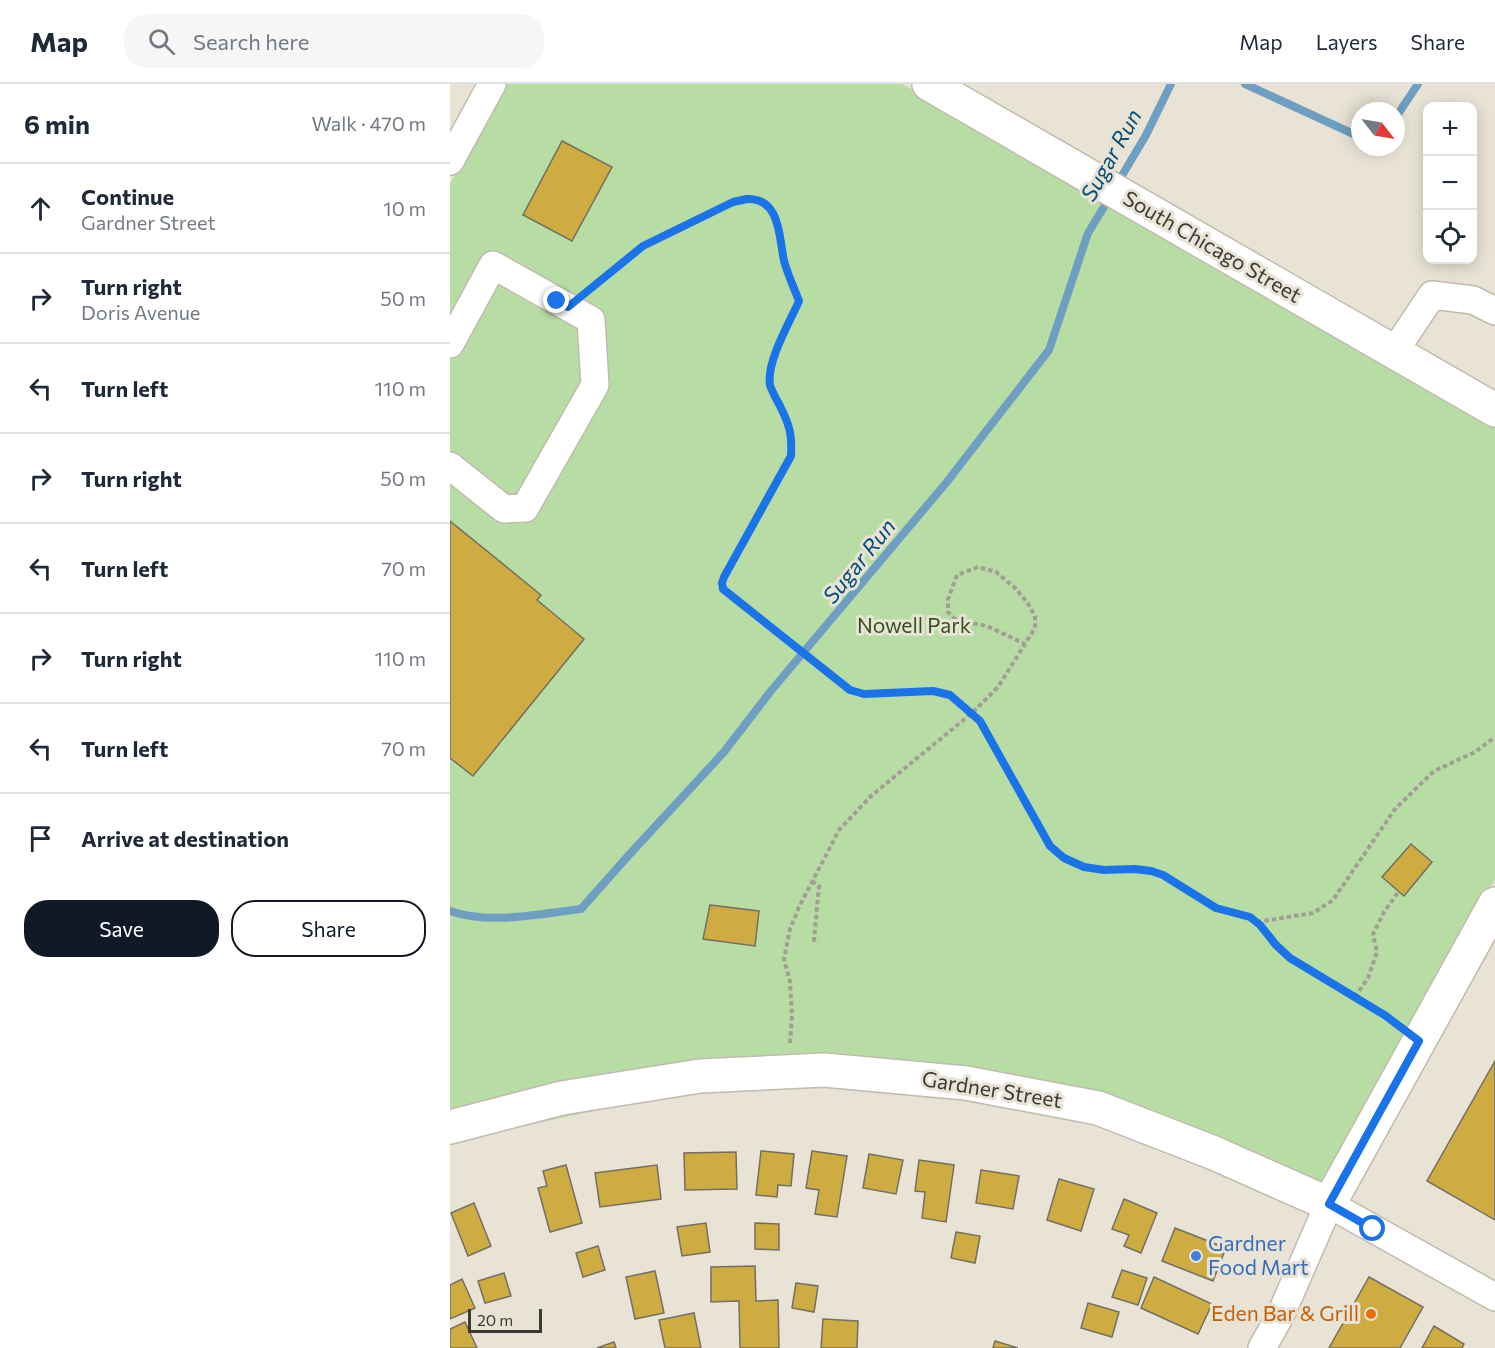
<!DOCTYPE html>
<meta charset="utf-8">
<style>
body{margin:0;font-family:Commissioner,sans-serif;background:#f6f6f7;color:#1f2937}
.controls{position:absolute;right:18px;top:18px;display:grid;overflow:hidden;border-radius:12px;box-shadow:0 3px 15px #0003}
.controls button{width:54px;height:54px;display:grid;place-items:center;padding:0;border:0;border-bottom:2px solid #e0e1e3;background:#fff;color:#1f2937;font:30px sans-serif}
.compass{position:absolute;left:901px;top:18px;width:54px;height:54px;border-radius:50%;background:#fff;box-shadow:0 3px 15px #0003;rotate:121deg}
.scale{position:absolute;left:18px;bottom:15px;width:74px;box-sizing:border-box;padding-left:6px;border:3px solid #3c3a35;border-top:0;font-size:16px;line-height:21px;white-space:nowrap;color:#3c3a35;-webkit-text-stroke:4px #e8e3d5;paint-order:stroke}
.stop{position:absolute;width:18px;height:18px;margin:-14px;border:4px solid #1a73e8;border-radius:50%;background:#fff}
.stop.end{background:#1a73e8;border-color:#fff;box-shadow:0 2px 6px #0008}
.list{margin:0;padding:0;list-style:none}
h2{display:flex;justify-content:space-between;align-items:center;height:78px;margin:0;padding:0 24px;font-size:26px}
h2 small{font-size:20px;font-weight:400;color:#747a83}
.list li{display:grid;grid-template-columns:39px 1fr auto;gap:18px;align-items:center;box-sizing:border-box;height:90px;padding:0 24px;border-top:2px solid #e0e1e3}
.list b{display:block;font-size:22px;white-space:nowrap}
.list p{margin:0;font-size:20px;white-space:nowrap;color:#747a83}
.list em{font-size:20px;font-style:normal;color:#747a83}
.actions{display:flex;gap:12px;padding:18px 24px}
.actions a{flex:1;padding:14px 0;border:2px solid #111827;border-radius:24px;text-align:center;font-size:21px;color:#111827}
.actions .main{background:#111827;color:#fff}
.icon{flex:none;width:33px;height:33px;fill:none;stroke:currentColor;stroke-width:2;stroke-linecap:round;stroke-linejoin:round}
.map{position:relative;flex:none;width:1045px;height:1264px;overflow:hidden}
header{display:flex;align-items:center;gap:36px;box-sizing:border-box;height:84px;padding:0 30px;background:#fff;border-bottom:2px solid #e0e1e3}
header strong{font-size:28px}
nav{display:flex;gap:33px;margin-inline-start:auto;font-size:21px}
.search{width:420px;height:54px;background:#f6f6f7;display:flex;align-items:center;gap:15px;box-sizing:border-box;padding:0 21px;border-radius:24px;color:#747a83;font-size:22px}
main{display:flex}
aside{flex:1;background:#fff}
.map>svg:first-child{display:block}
</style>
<header>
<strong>Map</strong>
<div class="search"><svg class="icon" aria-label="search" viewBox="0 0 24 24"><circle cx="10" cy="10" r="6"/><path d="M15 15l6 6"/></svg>Search here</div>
<nav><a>Map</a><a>Layers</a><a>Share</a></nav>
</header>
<main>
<aside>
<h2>6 min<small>Walk · 470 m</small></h2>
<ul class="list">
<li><svg class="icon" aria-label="ahead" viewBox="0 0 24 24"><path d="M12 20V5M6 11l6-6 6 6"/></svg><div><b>Continue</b><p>Gardner Street</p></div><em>10 m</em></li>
<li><svg class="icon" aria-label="right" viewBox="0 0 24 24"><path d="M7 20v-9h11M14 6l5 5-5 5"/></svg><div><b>Turn right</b><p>Doris Avenue</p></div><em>50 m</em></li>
<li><svg class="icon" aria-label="left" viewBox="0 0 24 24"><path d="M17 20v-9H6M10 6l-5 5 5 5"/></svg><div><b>Turn left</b></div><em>110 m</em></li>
<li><svg class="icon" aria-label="right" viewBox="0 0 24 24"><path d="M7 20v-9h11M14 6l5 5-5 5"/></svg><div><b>Turn right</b></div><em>50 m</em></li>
<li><svg class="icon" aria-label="left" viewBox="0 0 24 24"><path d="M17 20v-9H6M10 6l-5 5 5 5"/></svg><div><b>Turn left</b></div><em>70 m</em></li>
<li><svg class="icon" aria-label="right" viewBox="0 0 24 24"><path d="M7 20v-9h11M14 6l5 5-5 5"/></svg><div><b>Turn right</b></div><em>110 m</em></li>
<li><svg class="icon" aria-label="left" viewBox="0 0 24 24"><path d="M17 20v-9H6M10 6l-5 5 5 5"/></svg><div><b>Turn left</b></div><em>70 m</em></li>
<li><svg class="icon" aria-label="arrive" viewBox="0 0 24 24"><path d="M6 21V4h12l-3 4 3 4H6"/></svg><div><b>Arrive at destination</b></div></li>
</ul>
<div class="actions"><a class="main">Save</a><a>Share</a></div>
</aside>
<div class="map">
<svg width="1045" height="1264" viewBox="0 0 1045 1264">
<rect width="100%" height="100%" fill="#e8e3d5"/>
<path fill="#b8dda4" d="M56,0H452L1045,341V795L861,1126L634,1034L367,997L240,1007L0,1057V100Z"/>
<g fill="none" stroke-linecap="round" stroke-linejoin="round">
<g stroke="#6e9fc2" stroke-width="8">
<path d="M795,0L910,53"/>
<path d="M946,33L968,0"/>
<path d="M667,100L696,51L721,0"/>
<path d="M0,827C39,841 90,830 131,825L178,772L274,668L320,608L496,399L599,266L638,149L660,113"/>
</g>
</g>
<g fill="#cfac42" stroke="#736f63" stroke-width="1.5">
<path d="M112,57L162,83L122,157L73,131Z"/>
<path d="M0,437L91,511L87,516L134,555L23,692L0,674Z"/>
<path d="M961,760L982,778L954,812L932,793Z"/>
<path d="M260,821L309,827L305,862L253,855Z"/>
<path d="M1045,977V1136L977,1097Z"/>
<path d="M311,1067L344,1070L341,1102L328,1101L327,1113L306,1111Z"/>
<path d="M362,1067L397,1072L387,1133L365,1130L369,1106L356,1104Z"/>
<path d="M286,1068L287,1105L235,1106L234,1069Z"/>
<path d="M419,1070L453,1076L446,1110L413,1104Z"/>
<path d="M469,1076L504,1081L496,1138L472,1134L475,1108L465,1107Z"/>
<path d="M116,1081L132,1139L100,1148L88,1104L97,1102L93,1087Z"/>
<path d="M207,1081L211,1115L150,1123L145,1089Z"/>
<path d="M531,1086L569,1092L563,1125L526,1119Z"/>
<path d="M609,1095L644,1105L631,1147L597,1136Z"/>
<path d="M674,1115L707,1129L691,1169L674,1162L679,1151L662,1145Z"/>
<path d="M24,1119L41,1162L18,1172L1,1129Z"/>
<path d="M256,1139L260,1168L232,1172L227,1143Z"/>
<path d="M305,1139L329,1140V1166L305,1165Z"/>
<path d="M725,1144L776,1164L763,1197L712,1177Z"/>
<path d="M506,1148L530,1152L525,1179L501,1174Z"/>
<path d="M148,1162L155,1186L133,1193L126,1169Z"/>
<path d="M305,1182L306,1217L328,1216L329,1264H290L289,1217L261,1218V1183Z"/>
<path d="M672,1186L697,1194L688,1221L662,1213Z"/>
<path d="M205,1187L214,1229L185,1235L176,1193Z"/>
<path d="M54,1189L61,1212L35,1219L28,1197Z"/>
<path d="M704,1193L762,1220L748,1250L691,1224Z"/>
<path d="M919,1193L973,1223L950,1264H879Z"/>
<path d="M12,1195L25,1224L0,1235V1201Z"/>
<path d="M346,1199L368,1202L364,1228L342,1224Z"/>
<path d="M638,1219L669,1228L662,1253L631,1244Z"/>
<path d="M244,1229L251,1264H215L209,1236Z"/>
<path d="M373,1235L408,1237L407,1264H371Z"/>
<path d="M15,1238L27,1264H0V1245Z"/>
<path d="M984,1242L1014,1260L1012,1264H972Z"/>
<path d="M545,1257L568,1264H543Z"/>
<path d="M164,1258L166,1264H147Z"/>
</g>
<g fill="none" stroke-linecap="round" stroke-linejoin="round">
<g stroke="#c0bbae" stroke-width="30">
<g id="minor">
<path d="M0,77L42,0"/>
<path d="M0,260L43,181L141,236L145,301L75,424L54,425L0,382"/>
<path d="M944,268L982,211L1023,216L1045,227"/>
<path d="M812,1264L831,1230L879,1120L1045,1213"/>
</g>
</g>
<g stroke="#c0bbae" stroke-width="36">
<g id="major">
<path d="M479,0L1045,326"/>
<path d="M0,1043L112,1014L250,992L374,986L516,999L648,1024L764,1069L879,1120L1045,820"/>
</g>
</g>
<g stroke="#a19e93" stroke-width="4" stroke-dasharray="4.5 3" stroke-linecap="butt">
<path d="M140,205L193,162L283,118C288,117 293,116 297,115C331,113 329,155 334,177C338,191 344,204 349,217C340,238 316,278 320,301C322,307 326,313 328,318C339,339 342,348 341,372L274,493L272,499L273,505L400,606L414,611L483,607L500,611L530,637L600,762L614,774L634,783L654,786L685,785L701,787L713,791L766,824L800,833L810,841L826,861L840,874L936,932L947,940"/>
<path d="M362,797L369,802L364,856L369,857"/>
<path d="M807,838L863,829L883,816L945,725L984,687L1025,668L1045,653"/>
<path d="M905,913L918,894L927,868L923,850L934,828L949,807"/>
<path d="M340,959L342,931L340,898L334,875L340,845L349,823L389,746L421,712L522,629L548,603L585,544V532L577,518L565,504L546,488L528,483L507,491L498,515V528L506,536L537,542L575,560"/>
</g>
<use href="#minor" stroke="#fff" stroke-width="27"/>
<use href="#major" stroke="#fff" stroke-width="33"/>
</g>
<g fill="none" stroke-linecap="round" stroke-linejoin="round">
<path stroke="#1a73e8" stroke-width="8" d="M107,217L118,223L193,162L283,118C288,117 293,116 297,115C331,114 329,154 334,177C338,191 344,204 349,217C340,238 316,278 320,301C322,308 327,316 330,322C340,342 342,350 341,372L274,493L272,499L273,505L400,606L414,610L483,607L500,611L530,637L600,762L614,774L634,783L654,786L685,785L701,787L713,791L766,824L800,833L810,841L826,861L840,874L936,932L969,957L879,1120L923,1145"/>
</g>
<circle fill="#3f7fe0" stroke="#e8e3d5" stroke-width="2" cx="746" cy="1172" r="6"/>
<circle fill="#e8710a" stroke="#e8e3d5" stroke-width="2" cx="921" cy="1230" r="6"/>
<g text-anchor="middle" stroke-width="6" stroke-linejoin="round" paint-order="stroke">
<g font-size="21" fill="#3c3a35" stroke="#e8e3d5">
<text transform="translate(762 163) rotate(30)" y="7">South Chicago Street</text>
<text transform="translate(542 1006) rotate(9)" y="7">Gardner Street</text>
</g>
<g font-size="21" fill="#315318" stroke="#e8e3d5">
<text x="464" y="549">Nowell Park</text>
</g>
<g font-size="21" fill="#366cbe" stroke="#e8e3d5" text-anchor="start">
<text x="758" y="1167">Gardner<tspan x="758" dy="24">Food Mart</tspan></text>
</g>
<g font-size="21" fill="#c56008" stroke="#e8e3d5" text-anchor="end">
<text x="909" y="1237">Eden Bar &amp; Grill</text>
</g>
<g font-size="22" font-style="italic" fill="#044f79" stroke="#e8e3d5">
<text transform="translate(661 71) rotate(-61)" y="8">Sugar Run</text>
<text transform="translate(409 477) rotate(-51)" y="8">Sugar Run</text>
</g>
</g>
</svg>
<div class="controls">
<button>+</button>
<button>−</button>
<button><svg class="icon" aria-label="locate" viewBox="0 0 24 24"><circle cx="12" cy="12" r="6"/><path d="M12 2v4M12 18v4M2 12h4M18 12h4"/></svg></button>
</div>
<svg class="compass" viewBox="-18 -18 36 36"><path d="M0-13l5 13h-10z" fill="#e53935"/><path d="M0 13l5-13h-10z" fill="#747a83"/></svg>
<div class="scale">20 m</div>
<div class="stop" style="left:923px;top:1145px"></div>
<div class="stop end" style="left:107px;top:217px"></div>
</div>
</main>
